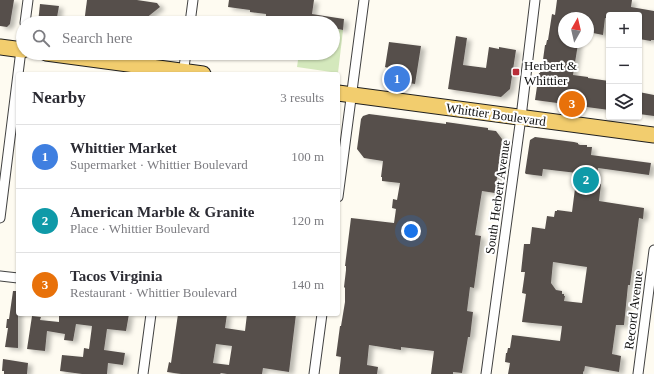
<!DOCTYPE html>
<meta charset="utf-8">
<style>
body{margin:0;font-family:Georgia,serif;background:#f7f7f7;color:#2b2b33}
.controls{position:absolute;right:12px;top:12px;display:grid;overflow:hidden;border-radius:4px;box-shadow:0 1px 3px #0004}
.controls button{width:36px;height:36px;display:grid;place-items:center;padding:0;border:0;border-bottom:1px solid #e1e1e2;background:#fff;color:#2b2b33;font:20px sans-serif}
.compass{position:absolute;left:558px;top:12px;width:36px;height:36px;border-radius:50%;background:#fff;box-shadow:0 1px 3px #0004;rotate:8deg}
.you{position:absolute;left:411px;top:231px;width:14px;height:14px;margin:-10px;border:3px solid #fff;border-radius:50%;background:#1a73e8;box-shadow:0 0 0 6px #1a73e833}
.badge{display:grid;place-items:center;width:26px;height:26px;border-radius:50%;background:#b92d38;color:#fff;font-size:13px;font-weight:700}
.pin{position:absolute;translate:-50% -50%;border:2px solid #fff;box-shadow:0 1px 4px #0006}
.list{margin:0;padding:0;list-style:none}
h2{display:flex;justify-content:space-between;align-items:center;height:52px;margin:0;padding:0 16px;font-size:17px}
h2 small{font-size:13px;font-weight:400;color:#7c7c81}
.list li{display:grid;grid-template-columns:26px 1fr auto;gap:12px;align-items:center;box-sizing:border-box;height:64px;padding:0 16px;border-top:1px solid #e1e1e2}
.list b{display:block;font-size:15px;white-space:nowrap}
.list p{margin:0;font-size:13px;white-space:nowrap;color:#7c7c81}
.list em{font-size:13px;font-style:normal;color:#7c7c81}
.icon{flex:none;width:22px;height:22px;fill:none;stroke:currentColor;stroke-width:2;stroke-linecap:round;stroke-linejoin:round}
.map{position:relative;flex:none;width:654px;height:374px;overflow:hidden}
.search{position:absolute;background:#fff;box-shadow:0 1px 3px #0004;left:16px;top:16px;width:324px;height:44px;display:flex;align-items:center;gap:10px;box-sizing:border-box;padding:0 14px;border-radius:22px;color:#7c7c81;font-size:15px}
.panel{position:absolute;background:#fff;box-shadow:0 1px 3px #0004;left:16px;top:72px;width:324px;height:244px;border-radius:4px}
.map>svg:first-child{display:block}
</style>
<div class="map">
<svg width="654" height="374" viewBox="0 0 654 374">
<defs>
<filter id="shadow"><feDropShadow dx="4.5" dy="2.5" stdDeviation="2" flood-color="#0004"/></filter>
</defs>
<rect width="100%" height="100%" fill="#fefbf1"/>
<path fill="#d4e8bc" d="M333,28L343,30L338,73L297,67L299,53H333Z"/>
<g fill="#57504c" fill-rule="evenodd" filter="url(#shadow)">
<path d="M0,0H14L10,24L7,27L0,26Z"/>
<path d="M87,0H137L157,3L160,7L140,23H84Z"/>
<path d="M229,0H314L312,14L344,19L343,30L333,28V23H297V21L266,16V14L250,12V10L228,7Z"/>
<path d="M557,0H632L631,7L654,11V40H651V41L639,39V15H609V19L605,18L603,35L588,32V18H564V42L578,44L573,75L588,77V78L609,81V110L535,100L539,73H540L542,67L545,45H546L547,40H548L552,14L555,15Z"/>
<path d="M40,4L59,6L56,23H38Z"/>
<path d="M456,36L467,38L463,65L486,68L489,47L499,49V47L516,50L510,89L501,97L448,89Z"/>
<path d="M389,42L421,46L415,84L386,79L388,68L385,67Z"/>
<path d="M639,92L654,95V116L639,114Z"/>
<path d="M369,114L446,124V122L488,128V130L496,131L502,139L495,193L482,191L475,235L481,236L474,288L470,287L467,311L473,312L470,337H468L462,373L453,372V374H431L434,351L401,347V350L369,345L367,365L378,367L377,374H339L341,357L336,356L340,326H341L345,302V288L344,287L346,270V266H345L351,218L394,223L396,209L392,208L393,199L397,200L400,183L382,181V177H381L383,161L364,158L357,149L361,119L363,116Z"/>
<path d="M535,137L574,142L578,143V144L580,145H587V147H592L591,155L651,163L649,175L598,168L596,184H601L599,201L644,208L643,219L639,218L630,285H628L624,325H616L612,354L621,356L619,372L585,366L584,372L583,371V374H508L510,363L505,362L506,353H507L508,348H510L512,335L560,341L562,326L522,322L526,294L522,293L525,272H521L524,244H530L532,227L545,229L547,216L554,217L555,211H557V210L572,212L577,173L543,169L542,176L526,174L525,173L530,140ZM553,262L587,267L582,303L564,301L565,296H564V294H562V291L556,290L551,283Z"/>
<path d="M13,291H18V348L5,347L8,328H6L7,319H9Z"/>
<path d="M59,314H129L126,331L107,329L104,350L125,353L123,365L108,363L107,374H82L60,371L62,355L83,357L84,348L89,349L92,326L76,324L73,341L64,340L65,334L47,331L45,351L27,349L32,316L41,317L40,320L59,322Z"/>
<path d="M178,314H227L225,328L245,331L247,314H296L289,372L263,368L262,374H227L221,373L220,374H181L167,372L169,362L171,363ZM216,344L232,346L229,365L213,363Z"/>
<path d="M3,359L28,363L27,374H4V371H2Z"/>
</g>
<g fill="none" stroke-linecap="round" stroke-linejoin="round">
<g stroke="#424242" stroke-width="11">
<g id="minor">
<path d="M25,23L28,0"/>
<path d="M190,23L193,0"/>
<path d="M183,74L186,53"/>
<path d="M338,197L364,0"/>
<path d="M0,218L23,34"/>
<path d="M0,276L18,278"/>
<path d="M143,374L151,314"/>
<path d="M314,374L322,314"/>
<path d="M486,374L521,117L535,0"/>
<path d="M638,374L654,250"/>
</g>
</g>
<g stroke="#202020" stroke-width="17">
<g id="primary">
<path d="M0,47L23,50"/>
<path d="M46,53L203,74"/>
<path d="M338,93L654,135"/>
</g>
</g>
<use href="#minor" stroke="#fff" stroke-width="9"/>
<use href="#primary" stroke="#f2cd6e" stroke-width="15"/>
</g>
<rect fill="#b92d38" stroke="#fff" stroke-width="1.5" x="512" y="68" width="8" height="8" rx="2"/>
<g text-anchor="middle" stroke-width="4" stroke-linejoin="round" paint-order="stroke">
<g font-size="13" fill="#0f0f0f" stroke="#fff" text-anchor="start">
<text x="524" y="70">Herbert &amp;<tspan x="524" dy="15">Whittier</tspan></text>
</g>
<g font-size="13" fill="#0f0f0f" stroke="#fff">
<text transform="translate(496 114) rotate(8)" y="5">Whittier Boulevard</text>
<text transform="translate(497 197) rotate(-82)" y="5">South Herbert Avenue</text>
<text transform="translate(633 310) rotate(-83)" y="5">Record Avenue</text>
</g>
</g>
</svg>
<div class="controls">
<button>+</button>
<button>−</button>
<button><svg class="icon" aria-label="layers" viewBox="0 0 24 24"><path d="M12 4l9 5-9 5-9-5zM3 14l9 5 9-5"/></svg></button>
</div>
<svg class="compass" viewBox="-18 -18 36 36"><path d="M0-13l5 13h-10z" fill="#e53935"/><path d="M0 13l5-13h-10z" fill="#7c7c81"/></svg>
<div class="you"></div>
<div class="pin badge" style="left:397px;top:79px;background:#3f7fe0">1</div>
<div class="pin badge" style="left:586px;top:180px;background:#0f9aa8">2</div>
<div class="pin badge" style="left:572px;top:104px;background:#e8710a">3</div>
<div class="search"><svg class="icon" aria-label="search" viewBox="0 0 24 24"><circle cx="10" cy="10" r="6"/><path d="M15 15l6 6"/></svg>Search here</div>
<section class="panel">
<h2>Nearby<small>3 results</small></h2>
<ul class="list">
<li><span class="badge" style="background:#3f7fe0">1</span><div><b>Whittier Market</b><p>Supermarket · Whittier Boulevard</p></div><em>100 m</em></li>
<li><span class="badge" style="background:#0f9aa8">2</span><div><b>American Marble &amp; Granite</b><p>Place · Whittier Boulevard</p></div><em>120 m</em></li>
<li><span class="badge" style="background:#e8710a">3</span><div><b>Tacos Virginia</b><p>Restaurant · Whittier Boulevard</p></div><em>140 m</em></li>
</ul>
</section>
</div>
